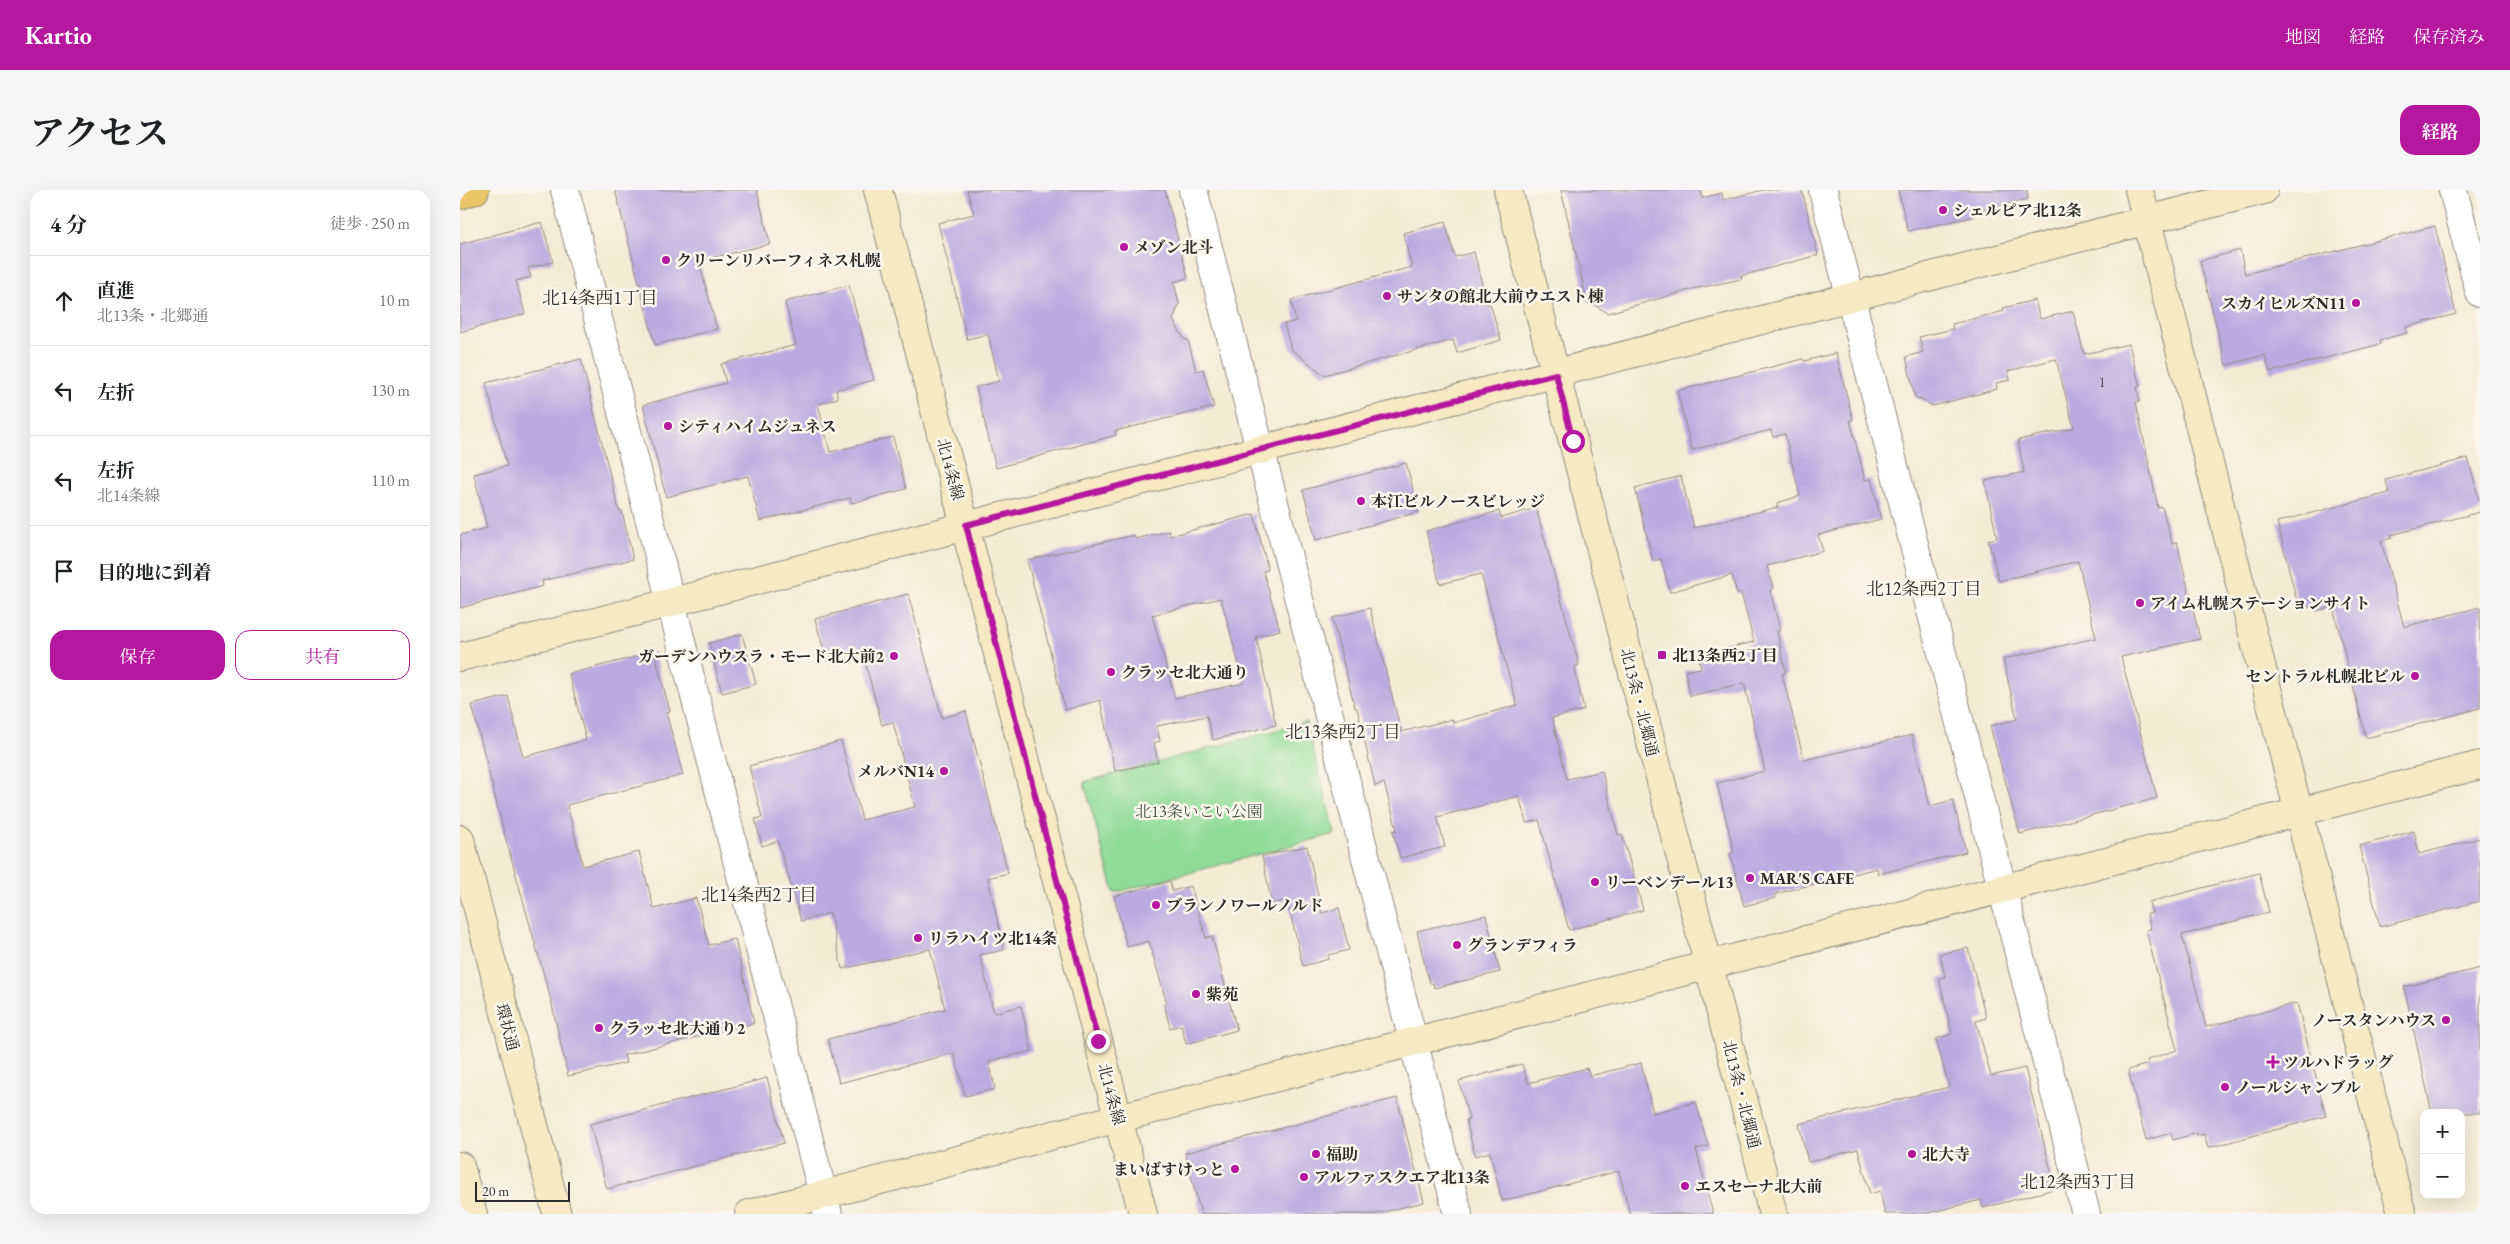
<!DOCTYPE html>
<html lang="ja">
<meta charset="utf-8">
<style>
body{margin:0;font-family:"EB Garamond","Noto Serif JP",serif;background:#f6f6f6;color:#202124}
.controls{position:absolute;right:15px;bottom:15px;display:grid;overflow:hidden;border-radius:10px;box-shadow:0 5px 20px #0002}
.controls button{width:45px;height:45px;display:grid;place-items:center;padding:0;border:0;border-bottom:1px solid #e0e0e0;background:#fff;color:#202124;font:25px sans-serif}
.scale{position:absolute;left:15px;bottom:12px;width:95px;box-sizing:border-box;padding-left:5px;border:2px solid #2b2b2b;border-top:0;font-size:14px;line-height:18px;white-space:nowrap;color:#2b2b2b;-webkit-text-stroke:4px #fbf7ec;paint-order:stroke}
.stop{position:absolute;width:15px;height:15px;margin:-11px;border:4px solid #b5179e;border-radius:50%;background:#fff}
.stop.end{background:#b5179e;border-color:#fff;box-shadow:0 1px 5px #0008}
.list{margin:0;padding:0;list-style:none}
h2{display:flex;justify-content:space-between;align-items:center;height:65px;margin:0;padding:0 20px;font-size:21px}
h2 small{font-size:16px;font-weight:400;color:#757577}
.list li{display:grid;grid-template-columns:32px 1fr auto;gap:15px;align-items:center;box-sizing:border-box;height:90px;padding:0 20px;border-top:1px solid #e0e0e0}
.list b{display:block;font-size:19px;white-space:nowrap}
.list p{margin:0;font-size:16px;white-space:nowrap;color:#757577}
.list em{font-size:16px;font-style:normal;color:#757577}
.actions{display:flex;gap:10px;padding:15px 20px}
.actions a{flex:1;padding:11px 0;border:1px solid #b5179e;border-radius:15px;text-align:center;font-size:18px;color:#b5179e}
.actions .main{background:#b5179e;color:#fff}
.icon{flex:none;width:28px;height:28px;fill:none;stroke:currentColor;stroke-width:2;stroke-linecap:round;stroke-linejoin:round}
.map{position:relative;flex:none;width:2020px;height:1024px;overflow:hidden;border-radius:15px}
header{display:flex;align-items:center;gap:30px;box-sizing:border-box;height:70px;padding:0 25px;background:#b5179e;color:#fff}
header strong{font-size:24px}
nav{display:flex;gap:28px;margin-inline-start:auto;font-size:18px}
.intro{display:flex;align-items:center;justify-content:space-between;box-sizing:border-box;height:120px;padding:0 30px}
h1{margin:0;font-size:35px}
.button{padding:12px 22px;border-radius:15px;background:#b5179e;color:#fff;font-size:18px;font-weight:700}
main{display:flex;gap:30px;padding:0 30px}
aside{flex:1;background:#fff;border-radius:15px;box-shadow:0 5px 20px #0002}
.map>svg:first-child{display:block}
</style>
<header>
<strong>Kartio</strong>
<nav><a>地図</a><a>経路</a><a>保存済み</a></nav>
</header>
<div class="intro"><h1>アクセス</h1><a class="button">経路</a></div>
<main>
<aside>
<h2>4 分<small>徒歩 · 250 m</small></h2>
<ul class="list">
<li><svg class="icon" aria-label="ahead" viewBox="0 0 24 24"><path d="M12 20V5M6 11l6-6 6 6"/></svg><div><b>直進</b><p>北13条・北郷通</p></div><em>10 m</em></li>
<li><svg class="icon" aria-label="left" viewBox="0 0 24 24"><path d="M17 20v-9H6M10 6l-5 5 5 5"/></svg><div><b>左折</b></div><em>130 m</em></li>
<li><svg class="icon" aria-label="left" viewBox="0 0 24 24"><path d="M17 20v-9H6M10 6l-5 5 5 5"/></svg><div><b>左折</b><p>北14条線</p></div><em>110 m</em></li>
<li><svg class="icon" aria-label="arrive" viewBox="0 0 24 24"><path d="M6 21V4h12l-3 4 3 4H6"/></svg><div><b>目的地に到着</b></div></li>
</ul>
<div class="actions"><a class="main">保存</a><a>共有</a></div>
</aside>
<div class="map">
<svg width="2020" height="1024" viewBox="0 0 2020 1024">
<rect width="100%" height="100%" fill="#fbf7ec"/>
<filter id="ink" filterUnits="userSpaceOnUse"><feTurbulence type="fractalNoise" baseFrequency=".02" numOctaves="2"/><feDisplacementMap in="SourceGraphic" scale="10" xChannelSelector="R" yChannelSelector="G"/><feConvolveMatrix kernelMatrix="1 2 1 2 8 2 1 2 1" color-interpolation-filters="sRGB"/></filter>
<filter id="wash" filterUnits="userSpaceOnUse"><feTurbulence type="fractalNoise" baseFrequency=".0096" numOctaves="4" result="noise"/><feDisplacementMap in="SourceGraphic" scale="20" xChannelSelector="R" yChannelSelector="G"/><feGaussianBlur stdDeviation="1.12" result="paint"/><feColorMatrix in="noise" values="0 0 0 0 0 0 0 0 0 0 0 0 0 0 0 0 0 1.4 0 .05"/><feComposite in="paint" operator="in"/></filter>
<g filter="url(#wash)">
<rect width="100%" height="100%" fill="#f3ebd4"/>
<path fill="#90db98" stroke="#5e8362" d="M846,532L875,644L654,703L624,592Z"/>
<g id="blocks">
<g fill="#b9abe0" fill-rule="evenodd">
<path d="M155,0H297L310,54L239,71L257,139L195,155Z"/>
<path d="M507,0H705L728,88L714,92L719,114L713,130L724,149L728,150L736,181L743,179L754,217L655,241L656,245L536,278L516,197L539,191L528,144L507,149L478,33L514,24Z"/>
<path d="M1101,0H1241L1242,8L1262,3L1263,10L1303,0H1342L1358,65L1281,86L1282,89L1233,99L1148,123L1127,111Z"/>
<path d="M1438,0H1567L1568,9L1511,23L1512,27L1448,41Z"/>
<path d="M82,32L93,72L68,78L71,87L56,91L65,124L0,142V54Z"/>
<path d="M985,32L995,67L1014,62L1027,114L1030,113L1041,150L997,163L993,150L864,185L831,159L824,134L836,131L831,110L952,77L943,43Z"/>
<path d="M1975,36L1996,124L1946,137L1947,143L1920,150L1921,154L1810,182L1805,165L1766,175L1740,71L1780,60L1785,84Z"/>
<path d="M389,95L414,190L376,200L378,208L358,214L370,262L433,247L446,299L392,313L390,308L300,331L288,286L206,307L183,215L266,193L261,174L336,155L325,112Z"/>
<path d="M1575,110L1580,129L1613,121L1624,164L1669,154L1680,196L1677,197L1680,211L1676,212L1698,318L1702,317L1712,353L1717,352L1740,449L1661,467L1697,608L1560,644L1530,536L1557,529L1543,469L1636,448L1618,371L1539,391L1528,350L1537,348L1525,291L1564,282L1558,250L1614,238L1596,169L1548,181L1550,190L1536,193L1537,199L1473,216L1455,207L1446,167L1463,162L1459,147L1493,139L1492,134L1544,121L1543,118Z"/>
<path d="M1376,163L1393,230H1390L1405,290L1411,289L1421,329L1358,345L1363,361L1307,376L1313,399L1310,400L1320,440L1317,441L1326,483L1322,484L1344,570L1452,545L1470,616L1493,610L1506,662L1418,684L1417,678L1315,704L1316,708L1284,716L1270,663L1274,662L1257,593L1305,581L1284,493L1230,506L1225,481L1241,478L1238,465L1294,452L1281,403L1277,404L1272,385L1210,402L1201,369L1193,371L1175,298L1221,286L1234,338L1318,317L1317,313L1340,306L1325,244L1313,247L1311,240L1232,260L1217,201L1343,169L1344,171Z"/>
<path d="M121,169L159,321H162L173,369L82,391L83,396L0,418V345L27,338L14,284L47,276L26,193Z"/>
<path d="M2008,268L2020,313V322L1931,345L1932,348L1921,351L1944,437L2020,417V518L1906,548L1873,417L1856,421L1855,416L1839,419L1817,332L1929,303L1926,290Z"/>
<path d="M946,273L959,322L856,350L843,300Z"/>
<path d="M1076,318L1119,475L1116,476L1115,480L1124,520L1092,528L1107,589L1142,581L1158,645L1162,644L1183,720L1109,740L1079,630L1066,633L1059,606L977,627L985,657L940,668L933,641L937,640L924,593L915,596L897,518H895L872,428L910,418L941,542L993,529V533L1057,515L1021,384L980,394L966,341L1039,321L1041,328Z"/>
<path d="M794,324L808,380L803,381L820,440L796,447L816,535L753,550L747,526L697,536L700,551L694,553L698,572L655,581L640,510L605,520L567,370L674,345L675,349L709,341L710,346ZM761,408L784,493L715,508L692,425Z"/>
<path d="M448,404L482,528L506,521L548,683L528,688L544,760L520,765L534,823L561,816L572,861L529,871L535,899L505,906L494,863L379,893L368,849L485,819L470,759L382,779L370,723L341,731L318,651L302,656L295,629L302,628L289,576L381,551L402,630L455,617L433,532L422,535L402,461L367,471L355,429Z"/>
<path d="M282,444L296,494L262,503L249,453Z"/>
<path d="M194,462L210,521L206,522L223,585L107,615L123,676L179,662L194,719L236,708L249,755L275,749L294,833L164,865L166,873L108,886L91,810L43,639L12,515L48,506L63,567L126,550L109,484Z"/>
<path d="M1954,641L1959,664L2020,648V711L1920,737L1899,656Z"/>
<path d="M847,656L862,723L879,718L889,760L868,765L869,769L843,776L827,710L812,714L802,666Z"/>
<path d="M1799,683L1809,722L1722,745L1746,837L1837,813L1866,926L1748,958L1744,944L1737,946V943L1713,950L1711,943L1686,950L1668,880L1689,874L1687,870L1717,860L1686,740L1691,739L1687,724L1692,723L1689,712Z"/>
<path d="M710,691L712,701L731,696L746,748L752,746L777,840L726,854L721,835L710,838L704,814H707L689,751L667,757L654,706Z"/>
<path d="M1026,725L1040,782L974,798L973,793H970L966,780L957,741Z"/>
<path d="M1508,758L1526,828L1516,831L1531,886L1565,878L1592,985L1588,986L1591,1000L1523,1018L1521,1010L1464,1024H1425L1420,1001L1410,1004L1398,959L1348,972L1339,934L1489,897L1476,849L1492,844L1479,788L1485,787L1480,764Z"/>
<path d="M2020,778V923H1972L1944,797Z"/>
<path d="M1181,873L1193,923L1236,912L1248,956L1236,959L1253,1024H1170L1159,981L1042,1011L1030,962L1015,966L1006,930L1009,929L999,891L1062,874L1068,893L1127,878L1130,886Z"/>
<path d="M307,888L324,953L147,999L130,934Z"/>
<path d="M937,908L964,1012L915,1024H741L725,963Z"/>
</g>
</g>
</g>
<g filter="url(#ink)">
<use href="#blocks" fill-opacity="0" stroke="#8f8b80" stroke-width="1"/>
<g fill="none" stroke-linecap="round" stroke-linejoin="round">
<g stroke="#8f8b80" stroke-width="30">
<g id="street">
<path d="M105,0L368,1024"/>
<path d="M733,0L998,1024"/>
<path d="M1363,0L1626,1024"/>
<path d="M1993,0L2020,103"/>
</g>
</g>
<g stroke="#8f8b80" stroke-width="30">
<g id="secondary">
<path d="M418,0L683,1024"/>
<path d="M1048,0L1313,1024"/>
<path d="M1679,0L1942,1024"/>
<path d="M0,467L1804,0"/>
<path d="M0,649L97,1024"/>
<path d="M0,976L13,1024"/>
<path d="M289,1024L2020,575"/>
</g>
</g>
<g stroke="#8f8b80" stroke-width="30">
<path id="highway" d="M0,5L15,0"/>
</g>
<use href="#street" stroke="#fff" stroke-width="28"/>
<use href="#secondary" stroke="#f6e9c3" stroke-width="28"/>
<use href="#highway" stroke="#e9c769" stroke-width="28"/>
</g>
</g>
<g fill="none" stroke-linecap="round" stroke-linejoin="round" filter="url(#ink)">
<path stroke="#b5179e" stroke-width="6" d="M638,851L506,335L1096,184L1113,251"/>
</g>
<g fill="#b5179e" stroke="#fbf7ec" stroke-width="2">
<circle cx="1483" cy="20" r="5"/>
<circle cx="664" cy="57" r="5"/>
<circle cx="206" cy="70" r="5"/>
<circle cx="927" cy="106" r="5"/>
<circle cx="1896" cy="113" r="5"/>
<circle cx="208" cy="236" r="5"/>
<circle cx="901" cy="311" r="5"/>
<circle cx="1680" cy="413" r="5"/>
<rect x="1197" y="460" width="10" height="10" rx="2.5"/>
<circle cx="434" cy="466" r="5"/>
<circle cx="651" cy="482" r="5"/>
<circle cx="1955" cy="486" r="5"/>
<circle cx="484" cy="581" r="5"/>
<circle cx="1290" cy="688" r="5"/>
<circle cx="1135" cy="692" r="5"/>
<circle cx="696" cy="715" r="5"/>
<circle cx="458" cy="748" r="5"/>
<circle cx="997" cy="755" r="5"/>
<circle cx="736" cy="804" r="5"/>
<circle cx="1986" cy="830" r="5"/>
<circle cx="139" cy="838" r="5"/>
<path d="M1810.5 864.5h5v5h5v5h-5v5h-5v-5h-5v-5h5z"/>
<circle cx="1765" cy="897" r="5"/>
<circle cx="856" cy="964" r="5"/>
<circle cx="1452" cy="964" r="5"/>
<circle cx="775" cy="979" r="5"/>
<circle cx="844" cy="987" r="5"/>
<circle cx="1225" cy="996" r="5"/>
</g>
<g text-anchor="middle" stroke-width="5" stroke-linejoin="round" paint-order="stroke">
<g font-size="14" fill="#4e4b58">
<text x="1642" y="197">1</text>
</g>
<g font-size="16" font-weight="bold" fill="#2b2b2b" stroke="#fbf7ec" text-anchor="start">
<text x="1493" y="26">シェルピア北12条</text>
<text x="674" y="63">メゾン北斗</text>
<text x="216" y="76">クリーンリバーフィネス札幌</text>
<text x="937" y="112">サンタの館北大前ウエスト棟</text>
<text x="1886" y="119" text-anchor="end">スカイヒルズN11</text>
<text x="218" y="242">シティハイムジュネス</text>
<text x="911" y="317">本江ビルノースビレッジ</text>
<text x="1690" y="419">アイム札幌ステーションサイト</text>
<text x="1212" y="471">北13条西2丁目</text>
<text x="424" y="472" text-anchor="end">ガーデンハウスラ・モード北大前2</text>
<text x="661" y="488">クラッセ北大通り</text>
<text x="1945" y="492" text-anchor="end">セントラル札幌北ビル</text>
<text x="474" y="587" text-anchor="end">メルバN14</text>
<text x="1300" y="694">MAR'S CAFE</text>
<text x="1145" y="698">リーベンデール13</text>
<text x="706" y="721">ブランノワールノルド</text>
<text x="468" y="754">リラハイツ北14条</text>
<text x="1007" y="761">グランデフィラ</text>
<text x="746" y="810">紫苑</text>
<text x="1976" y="836" text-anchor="end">ノースタンハウス</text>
<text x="149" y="844">クラッセ北大通り2</text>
<text x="1823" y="878">ツルハドラッグ</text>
<text x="1775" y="903">ノールシャンブル</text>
<text x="866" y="970">福助</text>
<text x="1462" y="970">北大寺</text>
<text x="765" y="985" text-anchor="end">まいばすけっと</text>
<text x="854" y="993">アルファスクエア北13条</text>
<text x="1235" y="1002">エスセーナ北大前</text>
</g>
<g font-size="16" fill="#2b2b2b" stroke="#fbf7ec">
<text transform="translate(491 279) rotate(75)" y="6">北14条線</text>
<text transform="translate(1180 512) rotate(76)" y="6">北13条・北郷通</text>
<text transform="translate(48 837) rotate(75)" y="6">環状通</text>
<text transform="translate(652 904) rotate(75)" y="6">北14条線</text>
<text transform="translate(1282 904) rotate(76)" y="6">北13条・北郷通</text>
</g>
<g font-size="16" fill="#445746" stroke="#fbf7ec">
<text x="739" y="627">北13条いこい公園</text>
</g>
<g font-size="18" fill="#2b2b2b" stroke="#fbf7ec">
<text x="140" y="114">北14条西1丁目</text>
<text x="1464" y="405">北12条西2丁目</text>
<text x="883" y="548">北13条西2丁目</text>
<text x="299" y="711">北14条西2丁目</text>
<text x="1618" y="998">北12条西3丁目</text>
</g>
</g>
</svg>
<div class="controls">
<button>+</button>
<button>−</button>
</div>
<div class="scale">20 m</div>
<div class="stop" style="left:1113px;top:251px"></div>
<div class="stop end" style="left:638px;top:851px"></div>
</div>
</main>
